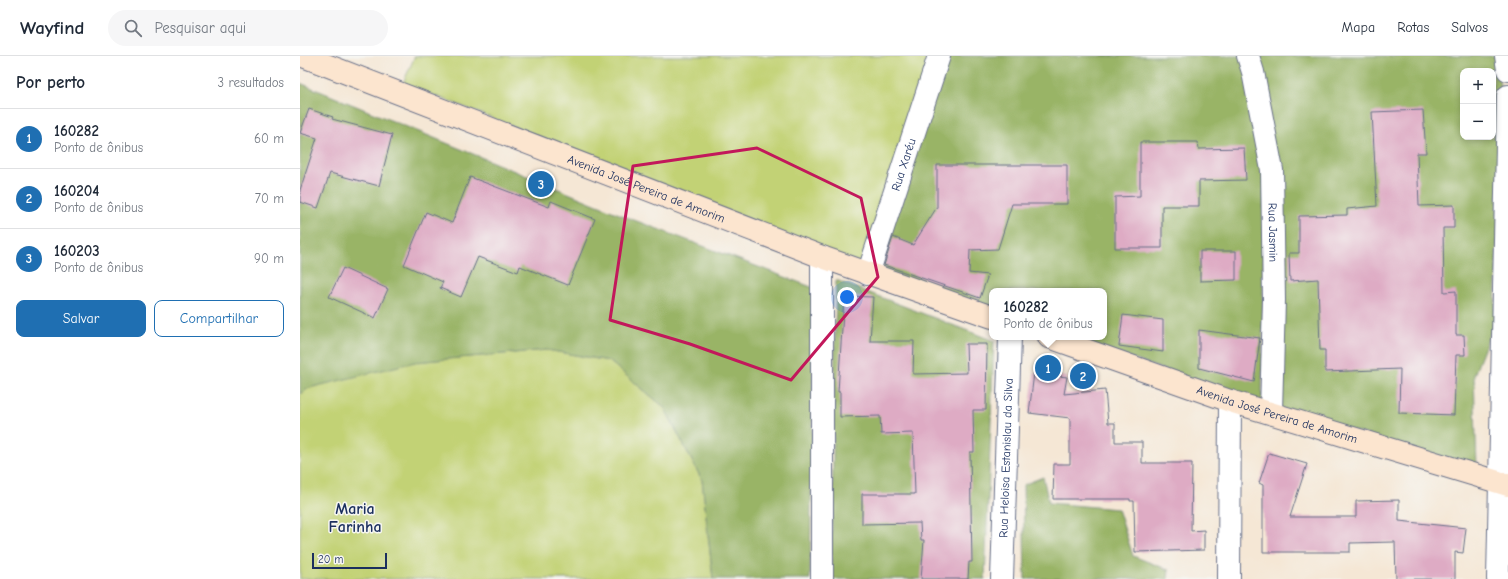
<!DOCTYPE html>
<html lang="pt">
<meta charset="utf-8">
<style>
body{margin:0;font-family:"Comic Neue",sans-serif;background:#f6f6f7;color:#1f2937}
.controls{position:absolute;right:12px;top:12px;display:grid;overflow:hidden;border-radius:8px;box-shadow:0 2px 6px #0003}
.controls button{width:36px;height:36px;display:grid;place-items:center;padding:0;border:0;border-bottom:1px solid #e0e1e3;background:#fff;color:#1f2937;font:20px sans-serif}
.scale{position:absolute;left:12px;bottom:10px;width:75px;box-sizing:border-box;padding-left:4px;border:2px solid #1b2f5e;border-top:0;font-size:11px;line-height:14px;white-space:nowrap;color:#1b2f5e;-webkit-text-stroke:3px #f6f6f2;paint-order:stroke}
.you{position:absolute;left:547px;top:241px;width:14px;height:14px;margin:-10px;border:3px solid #fff;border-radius:50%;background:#1a73e8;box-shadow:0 0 0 6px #1a73e833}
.badge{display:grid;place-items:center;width:26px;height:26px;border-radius:50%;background:#1f6fb2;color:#fff;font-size:13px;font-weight:700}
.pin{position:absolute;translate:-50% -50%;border:2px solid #fff;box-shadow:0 1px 4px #0006}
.popup{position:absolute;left:689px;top:232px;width:118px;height:52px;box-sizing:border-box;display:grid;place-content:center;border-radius:8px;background:#fff;filter:drop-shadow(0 1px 3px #0005);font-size:13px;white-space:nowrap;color:#747a83}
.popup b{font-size:15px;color:#1f2937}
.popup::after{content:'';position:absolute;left:50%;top:100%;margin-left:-8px;border:8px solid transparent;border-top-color:#fff}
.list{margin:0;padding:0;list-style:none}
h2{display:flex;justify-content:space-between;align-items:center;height:52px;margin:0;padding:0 16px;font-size:17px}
h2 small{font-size:13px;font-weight:400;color:#747a83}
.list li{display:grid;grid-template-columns:26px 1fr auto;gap:12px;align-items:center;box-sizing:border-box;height:60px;padding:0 16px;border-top:1px solid #e0e1e3}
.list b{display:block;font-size:15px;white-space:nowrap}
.list p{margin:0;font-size:13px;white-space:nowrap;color:#747a83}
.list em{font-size:13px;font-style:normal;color:#747a83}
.actions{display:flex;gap:8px;padding:12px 16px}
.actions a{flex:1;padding:9px 0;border:1px solid #1f6fb2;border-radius:8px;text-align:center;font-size:14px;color:#1f6fb2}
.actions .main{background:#1f6fb2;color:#fff}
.icon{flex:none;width:22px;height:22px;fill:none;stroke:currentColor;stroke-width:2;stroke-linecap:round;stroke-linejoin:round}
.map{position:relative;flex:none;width:1208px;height:523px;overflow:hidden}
header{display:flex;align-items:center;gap:24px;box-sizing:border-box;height:56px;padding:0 20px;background:#fff;border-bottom:1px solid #e0e1e3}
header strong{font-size:19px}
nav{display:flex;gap:22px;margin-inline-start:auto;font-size:14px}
.search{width:280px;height:36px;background:#f6f6f7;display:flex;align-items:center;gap:10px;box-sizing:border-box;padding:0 14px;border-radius:22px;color:#747a83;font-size:15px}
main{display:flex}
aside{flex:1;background:#fff}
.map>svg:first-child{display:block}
</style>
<header>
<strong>Wayfind</strong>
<div class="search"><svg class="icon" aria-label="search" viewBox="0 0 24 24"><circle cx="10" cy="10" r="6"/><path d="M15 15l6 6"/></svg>Pesquisar aqui</div>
<nav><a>Mapa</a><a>Rotas</a><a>Salvos</a></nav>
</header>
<main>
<aside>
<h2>Por perto<small>3 resultados</small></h2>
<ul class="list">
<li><span class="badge">1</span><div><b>160282</b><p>Ponto de ônibus</p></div><em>60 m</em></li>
<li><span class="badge">2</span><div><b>160204</b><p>Ponto de ônibus</p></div><em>70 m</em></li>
<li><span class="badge">3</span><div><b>160203</b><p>Ponto de ônibus</p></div><em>90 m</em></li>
</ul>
<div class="actions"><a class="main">Salvar</a><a>Compartilhar</a></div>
</aside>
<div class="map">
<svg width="1208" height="523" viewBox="0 0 1208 523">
<rect width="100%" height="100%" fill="#f6f6f2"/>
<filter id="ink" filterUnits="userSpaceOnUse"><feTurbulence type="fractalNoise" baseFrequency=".025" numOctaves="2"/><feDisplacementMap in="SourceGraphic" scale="8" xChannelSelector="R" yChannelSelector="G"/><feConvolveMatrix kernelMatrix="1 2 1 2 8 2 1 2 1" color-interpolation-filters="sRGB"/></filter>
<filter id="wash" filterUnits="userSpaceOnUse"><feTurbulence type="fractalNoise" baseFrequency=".012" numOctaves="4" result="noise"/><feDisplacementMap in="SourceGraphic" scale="16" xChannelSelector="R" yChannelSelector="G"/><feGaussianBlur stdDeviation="0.9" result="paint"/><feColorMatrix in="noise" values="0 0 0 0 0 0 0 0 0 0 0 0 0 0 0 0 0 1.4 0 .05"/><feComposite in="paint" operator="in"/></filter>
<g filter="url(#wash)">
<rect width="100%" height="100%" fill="#f5e7d5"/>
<g fill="#c2d274" stroke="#6e8069">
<path d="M115,0H631L564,209L103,27Z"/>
<path d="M247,294L309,305L364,351L402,424L413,523H0V338L9,332L101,307Z"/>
</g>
<g fill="#99b466" stroke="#5a7262" fill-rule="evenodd">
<path d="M643,0H1195L1201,36L1195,265L1174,319L1177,413L977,351L964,135L962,348L770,281H804V235H692V254L577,214ZM1163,15H1193V81H1163Z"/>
<path d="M0,27L334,164L514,232L510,523H413L402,424L364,351L309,305L247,294L115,306L9,332L0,338Z"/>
<path d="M536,224L694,285L685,523H531Z"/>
<path d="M743,421L749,447L818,453L833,500L869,514L868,523H725L723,429Z"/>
</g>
<g id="blocks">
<g fill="#deabc4">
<path d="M9,53L33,61L32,63L92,79L79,130L30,117L18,152L0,146V134L17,82L0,77Z"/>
<path d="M1123,54L1126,97H1117L1119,150L1154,149V172H1143L1144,236L1156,235V279H1164L1165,299H1156L1154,359L1099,357L1100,313L1025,316V294H1020L1018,223L990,225L989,197H999V160L1047,159V153L1077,150L1072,56Z"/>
<path d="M840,86H898L899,93L944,92L946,124L899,125V150H862V192H815V141L840,140Z"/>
<path d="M637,109H767V148H712L698,193L670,194L669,217L688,219L680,242L584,209L593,181L613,189L637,151Z"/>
<path d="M170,121L249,151L251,145L295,163L268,229L220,210L218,216L178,201L161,241L140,232L143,226L104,209L126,156L152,167Z"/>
<path d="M900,195H936V224L900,225Z"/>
<path d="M43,212L88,233L75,262L29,241Z"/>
<path d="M544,240L573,241L570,285H614L613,318L667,317L666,288H687L686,354H673L674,396H670L672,506H669L668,523H621L624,484H621L620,467L562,468V438H615L613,377L581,378L580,360L540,361V336H538Z"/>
<path d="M823,259L863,264V296L819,290Z"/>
<path d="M899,274L960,282L954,326L899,312Z"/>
<path d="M734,317L767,321L764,338L805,334L808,367H815V386H842V407H892L891,475L904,474V494L835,496L834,445H830V443H753L754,408H770V362L729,357Z"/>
<path d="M969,397L1007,408L990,461H1056V445L1099,444V465L1166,472L1163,497L1155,496V523H1096L1095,486L1050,487V496H963V429L959,427Z"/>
</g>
</g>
</g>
<g filter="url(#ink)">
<use href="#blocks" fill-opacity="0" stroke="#676f88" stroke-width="1"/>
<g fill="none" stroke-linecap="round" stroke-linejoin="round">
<g stroke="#676f88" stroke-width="24">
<g id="street">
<path id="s1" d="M948,0L953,16L972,114L974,244L971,356"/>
<path d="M1206,0L1208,14"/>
<path d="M522,201V523"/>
<path id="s2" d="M568,218L639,0"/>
<path id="s3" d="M702,523L710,281"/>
<path d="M929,523L930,345"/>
<path d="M1198,523L1208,40"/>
</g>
</g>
<g stroke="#676f88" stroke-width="24">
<g id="secondary">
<path id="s4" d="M3,0L522,201L692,261"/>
<path id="s5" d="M749,281L930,345L1208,429"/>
</g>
</g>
<use href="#street" stroke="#fff" stroke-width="22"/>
<use href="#secondary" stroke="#fce5cf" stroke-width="22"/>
</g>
</g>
<path fill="none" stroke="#c2185b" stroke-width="3" stroke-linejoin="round" d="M457,92L561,142L578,221L491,324L390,288L310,264L333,110Z"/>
<g text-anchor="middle" stroke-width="3" stroke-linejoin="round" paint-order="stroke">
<g font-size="12" fill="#1b2f5e" stroke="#f6f6f2">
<text dy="4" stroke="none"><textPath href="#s2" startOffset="115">Rua Xaréu</textPath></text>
<text dy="4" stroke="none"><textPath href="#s4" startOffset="368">Avenida José Pereira de Amorim</textPath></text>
<text dy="4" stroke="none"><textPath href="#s1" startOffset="179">Rua Jasmin</textPath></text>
<text dy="4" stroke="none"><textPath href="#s5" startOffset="241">Avenida José Pereira de Amorim</textPath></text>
<text dy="4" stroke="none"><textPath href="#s3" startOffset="121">Rua Heloisa Estanislau da Silva</textPath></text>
</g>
<g font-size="16" font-weight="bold" fill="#1b2f5e" stroke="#f6f6f2">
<text x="55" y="458">Maria<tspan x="55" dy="18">Farinha</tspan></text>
</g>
</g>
</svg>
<div class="controls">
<button>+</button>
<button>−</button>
</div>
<div class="scale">20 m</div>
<div class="you"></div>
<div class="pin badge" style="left:748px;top:312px">1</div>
<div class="popup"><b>160282</b>Ponto de ônibus</div>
<div class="pin badge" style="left:783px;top:320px">2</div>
<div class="pin badge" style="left:241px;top:128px">3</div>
</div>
</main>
